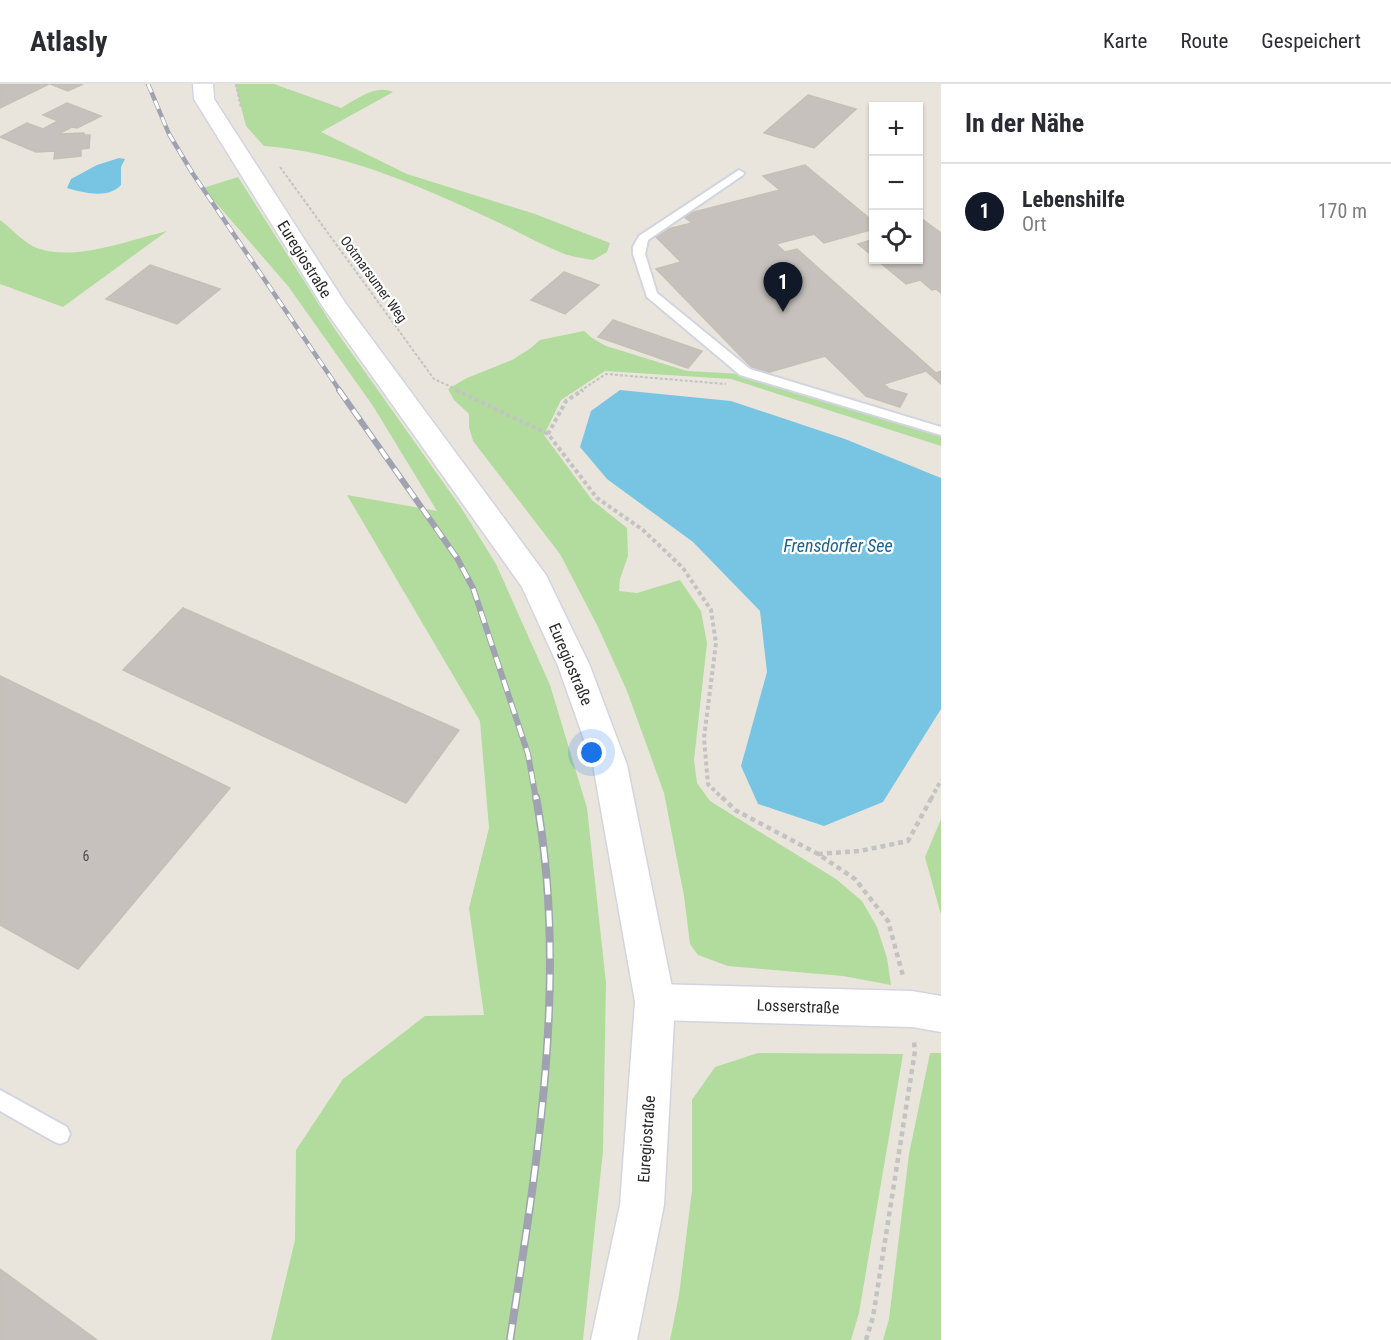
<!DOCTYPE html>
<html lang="de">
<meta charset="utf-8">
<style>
body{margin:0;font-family:"Roboto Condensed",sans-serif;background:#f2f2f3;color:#2b2b33}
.controls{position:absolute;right:18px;top:18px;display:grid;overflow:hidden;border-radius:0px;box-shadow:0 2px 4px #0004}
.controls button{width:54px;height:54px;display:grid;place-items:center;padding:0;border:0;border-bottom:2px solid #e1e1e2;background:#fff;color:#2b2b33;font:30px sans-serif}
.you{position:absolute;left:592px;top:669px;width:21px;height:21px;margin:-15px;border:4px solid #fff;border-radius:50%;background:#1a73e8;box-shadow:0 0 0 9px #1a73e833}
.badge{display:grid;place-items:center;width:39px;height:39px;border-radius:50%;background:#111827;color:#fff;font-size:20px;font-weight:700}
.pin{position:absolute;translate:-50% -50px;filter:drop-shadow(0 2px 3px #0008)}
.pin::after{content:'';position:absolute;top:32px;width:21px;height:18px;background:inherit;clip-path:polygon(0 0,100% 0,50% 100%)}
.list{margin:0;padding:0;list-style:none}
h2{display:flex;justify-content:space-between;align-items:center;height:78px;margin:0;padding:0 24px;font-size:26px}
h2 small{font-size:20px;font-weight:400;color:#7c7c81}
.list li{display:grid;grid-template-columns:39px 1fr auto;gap:18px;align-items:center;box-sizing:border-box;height:96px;padding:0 24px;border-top:2px solid #e1e1e2}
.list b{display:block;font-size:22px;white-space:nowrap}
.list p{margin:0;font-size:20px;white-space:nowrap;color:#7c7c81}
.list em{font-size:20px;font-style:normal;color:#7c7c81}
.icon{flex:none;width:33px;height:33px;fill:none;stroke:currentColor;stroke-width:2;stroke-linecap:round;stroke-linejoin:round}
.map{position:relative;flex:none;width:941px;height:1256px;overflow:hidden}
header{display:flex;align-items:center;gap:36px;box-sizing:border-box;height:84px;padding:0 30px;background:#fff;border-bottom:2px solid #e1e1e2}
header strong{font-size:28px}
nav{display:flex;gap:33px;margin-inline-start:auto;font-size:21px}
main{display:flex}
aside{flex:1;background:#fff}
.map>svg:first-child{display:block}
</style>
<header>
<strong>Atlasly</strong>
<nav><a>Karte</a><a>Route</a><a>Gespeichert</a></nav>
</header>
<main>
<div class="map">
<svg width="941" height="1256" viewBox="0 0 941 1256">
<rect width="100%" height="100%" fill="#eae5dc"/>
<g fill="#b1dc9d">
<path d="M235,0H274L341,24C356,16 375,0 393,8L321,48L407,90L535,130L610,159L607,168L593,176C583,174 571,173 562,169C542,161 523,150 504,141C428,106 348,68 264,62L246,42Z"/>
<path d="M238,93L334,244L462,425L496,480L550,601L587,724L606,899L603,1067L583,1256H271L295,1156L296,1066L343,995L425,932L484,931L469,824L489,744L480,637L347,411L437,427L373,322L288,202L203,104Z"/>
<path d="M0,136C11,144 25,160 37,164C74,178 130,156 167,147L63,223L0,200Z"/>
<path d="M584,247L592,254L606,262L687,287L743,290L941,345V362L731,295L605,287L561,316L544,351L592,416L627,444L628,472L620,495L619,507L637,509L680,496L701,527L707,559L694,676L697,699L710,717L836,795L862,817L877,843L887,874L891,901L843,892L728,882L698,871L690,860L684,812L664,709L627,607L598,543L560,470L473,357L469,343V330L454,316L448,305L467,294L512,276L531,264L540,256Z"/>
<path d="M941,735V831L925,773Z"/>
<path d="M758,969L903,970L859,1229L851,1256H670L679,1211L692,1106V1016L715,983Z"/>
<path d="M930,969H941V1256H883L889,1235L909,1070Z"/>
</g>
<g fill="#78c5e3">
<path d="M119,74L125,75L121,83V101C109,115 83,109 67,104L71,95L97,81Z"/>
<path d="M620,306L731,317L845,355L941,394V625L883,718L824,742L758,720L741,682L767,588L760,527L693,458L607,395L580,363L591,327Z"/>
</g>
<g fill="#c6c1bc" stroke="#c5c0b6" stroke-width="1.5">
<path d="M0,0H49L0,24Z"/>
<path d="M50,0H83L68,7Z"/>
<path d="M808,11L856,25L814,64L764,49Z"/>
<path d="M67,19L101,32L77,44L72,43L58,50L84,49V51H90L89,64L81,65V72L54,75L55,67L36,68L0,53L27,39L43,45L58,37L43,31Z"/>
<path d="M805,81L874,138V145L824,159L814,150L776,160L785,168L797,165L936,289L941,287V300L926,287L884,300L889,305L907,310L900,323L866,312L825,272L759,291L656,185L681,178L652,149L692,139L682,131L780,106L763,92Z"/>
<path d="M918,132L941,149V209L936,205L932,206L920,196L906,200L877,176H918Z"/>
<path d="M874,155V173L858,160Z"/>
<path d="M150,181L220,205L177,240L106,215Z"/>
<path d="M564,188L599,201L565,230L531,216Z"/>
<path d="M613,236L702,267L688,284L598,253Z"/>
<path d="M183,524L459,646L406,719L123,586Z"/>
<path d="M0,592L230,704L78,885L0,841Z"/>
<path d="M0,1185L97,1256H0Z"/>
</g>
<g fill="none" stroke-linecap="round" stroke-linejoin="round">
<g stroke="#d2d4e1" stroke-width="4">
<g id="service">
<path d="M739,86L744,89L743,91L648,156L645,170L657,209L750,285L941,343V351L740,291L647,213L633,170V163L639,152Z"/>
<path d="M0,1006L67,1043L70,1050L67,1057L60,1060L53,1057L0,1027Z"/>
</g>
</g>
<g stroke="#d2d4e1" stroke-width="3">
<path id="minor" d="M655,900L912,907L941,912V948L912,943L655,936L641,931L635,918L641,905Z"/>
</g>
<g stroke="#d2d4e1" stroke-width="3">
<path id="secondary" d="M193,0H213L214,15L346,220L546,491L590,582L627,681L675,918L664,1121L637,1256H591L620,1121L635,918L593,681L558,582L522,503L323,223L194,15Z"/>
</g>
<g stroke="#c3c3c3" stroke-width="2" stroke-dasharray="3 2" stroke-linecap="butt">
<path d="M236,0L241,24"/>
<path d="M280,83L434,295L460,307"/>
<path d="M580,307L606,290L726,300"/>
</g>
<g stroke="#c3c3c3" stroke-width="4" stroke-dasharray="4 3" stroke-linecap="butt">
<path d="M456,306L548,350L597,414L643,446L683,484L711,526L716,559L704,654L708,700L723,715"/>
<path d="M548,350L566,317L583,306"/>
<path d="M931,715L941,696"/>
</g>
<g stroke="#c3c3c3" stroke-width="4.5" stroke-dasharray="5 4" stroke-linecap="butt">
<path d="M722,713L735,726L818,770L855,795L888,837L903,892"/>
<path d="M818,770L860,767L908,757L932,713"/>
<path d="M866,1256L873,1233L915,967L914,958"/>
</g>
<use href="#service" fill="#fff" fill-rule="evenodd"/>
<use href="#minor" fill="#fff" fill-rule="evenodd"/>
<use href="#secondary" fill="#fff" fill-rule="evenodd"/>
<g stroke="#a0a2b2" stroke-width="4.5">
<path id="rail-far2" d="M148,0L169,50L193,90L340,307"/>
</g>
<g stroke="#a0a2b2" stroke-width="6">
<path id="rail-far1" d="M339,306L457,474L473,504L528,670L536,715"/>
</g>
<g stroke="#a0a2b2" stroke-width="8">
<path id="rail" d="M510,1256C537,1078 569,893 536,713"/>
</g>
<use href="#rail-far2" stroke="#fff" stroke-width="3" stroke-dasharray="9" stroke-linecap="butt"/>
<use href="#rail-far1" stroke="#fff" stroke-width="4" stroke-dasharray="12" stroke-linecap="butt"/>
<use href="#rail" stroke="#fff" stroke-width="5" stroke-dasharray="16" stroke-linecap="butt"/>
</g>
<g text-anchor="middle" stroke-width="4.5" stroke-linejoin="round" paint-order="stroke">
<g font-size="14" fill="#292929" stroke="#fff">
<text transform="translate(374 195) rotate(54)" y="5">Ootmarsumer Weg</text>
</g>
<g font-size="14" fill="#504f4e">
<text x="86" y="777">6</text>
</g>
<g font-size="16" fill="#292929" stroke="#fff">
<text transform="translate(305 175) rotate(58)" y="6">Euregiostraße</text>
<text transform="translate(571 580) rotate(67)" y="6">Euregiostraße</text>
<text transform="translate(798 922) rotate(2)" y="6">Losserstraße</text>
<text transform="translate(646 1055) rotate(-86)" y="6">Euregiostraße</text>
</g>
<g font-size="18" font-style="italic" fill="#19638e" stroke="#fff">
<text x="838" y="468">Frensdorfer See</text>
</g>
</g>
</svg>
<div class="controls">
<button>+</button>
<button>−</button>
<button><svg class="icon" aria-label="locate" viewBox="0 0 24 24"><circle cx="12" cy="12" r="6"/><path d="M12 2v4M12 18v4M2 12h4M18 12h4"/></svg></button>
</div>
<div class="you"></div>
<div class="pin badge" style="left:783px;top:228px">1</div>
</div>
<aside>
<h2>In der Nähe<small></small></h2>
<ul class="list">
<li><span class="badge">1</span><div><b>Lebenshilfe</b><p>Ort</p></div><em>170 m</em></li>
</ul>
</aside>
</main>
